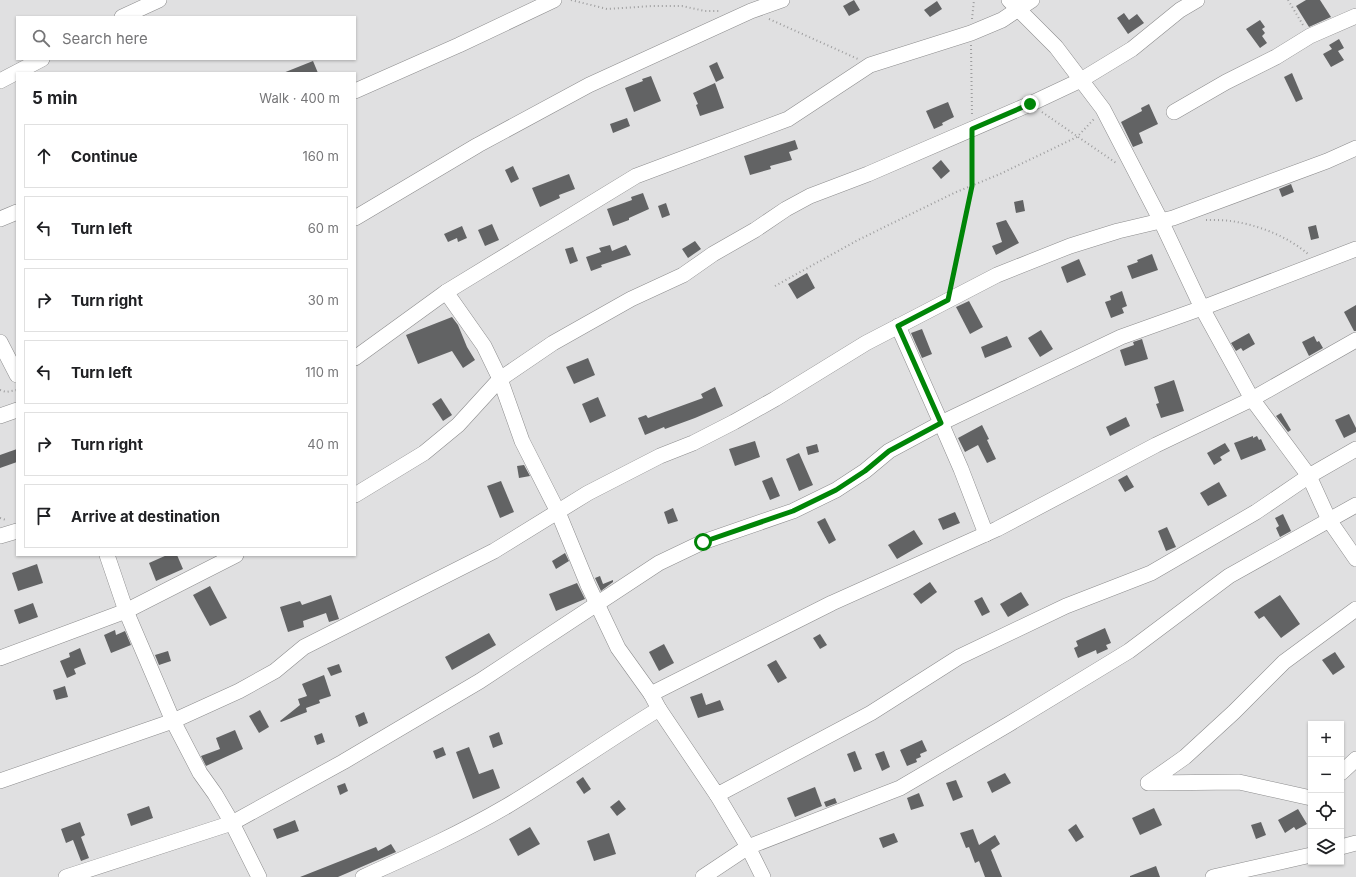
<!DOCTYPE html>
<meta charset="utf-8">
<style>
body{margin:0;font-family:Inter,sans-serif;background:#f2f2f2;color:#202124}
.controls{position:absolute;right:12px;bottom:12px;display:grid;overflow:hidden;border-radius:0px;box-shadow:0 1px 3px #0004}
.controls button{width:36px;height:36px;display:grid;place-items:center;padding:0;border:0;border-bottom:1px solid #e0e0e0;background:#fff;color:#202124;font:20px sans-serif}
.stop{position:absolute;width:12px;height:12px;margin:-9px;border:3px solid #008507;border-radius:50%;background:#fff}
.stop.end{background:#008507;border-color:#fff;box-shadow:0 1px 4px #0008}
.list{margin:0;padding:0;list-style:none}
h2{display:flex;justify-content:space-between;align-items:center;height:52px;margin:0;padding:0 16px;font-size:17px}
h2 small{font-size:13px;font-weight:400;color:#757577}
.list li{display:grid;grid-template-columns:26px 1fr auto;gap:12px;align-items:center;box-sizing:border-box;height:64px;margin:0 8px 8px;padding:0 8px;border:1px solid #e0e0e0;border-radius:0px}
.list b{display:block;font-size:15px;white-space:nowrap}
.list em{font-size:13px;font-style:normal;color:#757577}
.icon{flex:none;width:22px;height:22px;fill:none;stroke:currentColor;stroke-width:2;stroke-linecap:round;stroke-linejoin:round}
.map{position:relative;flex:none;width:1356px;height:877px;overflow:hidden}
.search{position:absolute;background:#fff;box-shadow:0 1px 3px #0004;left:16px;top:16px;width:340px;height:44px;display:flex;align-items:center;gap:10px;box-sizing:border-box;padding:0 14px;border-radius:0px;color:#757577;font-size:15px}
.panel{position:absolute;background:#fff;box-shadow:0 1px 3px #0004;left:16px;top:72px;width:340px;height:484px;border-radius:0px}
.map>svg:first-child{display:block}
</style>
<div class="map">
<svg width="1356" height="877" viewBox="0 0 1356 877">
<rect width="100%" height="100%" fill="#e0e0e1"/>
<g fill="#626364">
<path d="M854,0L860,10L849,16L843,6Z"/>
<path d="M1306,0H1320L1331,17L1309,27L1296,6Z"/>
<path d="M937,1L942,9L930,17L924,10Z"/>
<path d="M1124,13L1129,20L1137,14L1144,23L1128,34L1117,18Z"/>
<path d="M1260,20L1265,27L1262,29L1265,33L1262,36L1267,43L1260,48L1246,29Z"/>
<path d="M1339,39L1344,48L1338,51L1344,60L1331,67L1323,54L1332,49L1329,45Z"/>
<path d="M313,61L318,73H283Z"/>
<path d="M717,62L724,78L716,82L709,66Z"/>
<path d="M1292,73L1303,99L1296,102L1284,77Z"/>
<path d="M651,76L661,101L634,112L625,88L643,81L642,79Z"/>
<path d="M715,83L724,108L700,116L696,105L698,104L693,93Z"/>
<path d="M948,102L954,117L942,123L943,125L934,129L926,111Z"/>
<path d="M1149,104L1158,124L1139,133L1143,143L1133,147L1121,122L1142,111L1141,108Z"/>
<path d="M627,118L630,126L613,133L610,124Z"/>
<path d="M795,140L798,149L789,152L792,160L770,166L771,169L750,175L744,156Z"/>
<path d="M941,160L950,171L941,179L932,168Z"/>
<path d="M513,166L519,179L511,183L505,170Z"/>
<path d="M569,174L575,189L559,195L560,198L540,207L532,188Z"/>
<path d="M1291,184L1294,192L1282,197L1279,189Z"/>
<path d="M643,193L649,209L629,218V220L613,226L607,209L632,200L631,197Z"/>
<path d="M1023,200L1025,211L1016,213L1014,202Z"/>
<path d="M666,203L670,215L662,218L658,206Z"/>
<path d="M1006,220L1019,243L996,255L992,246L1002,242L996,223Z"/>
<path d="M492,224L499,240L485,246L478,230Z"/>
<path d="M1316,225L1319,238L1311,240L1308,227Z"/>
<path d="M462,226L467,238L458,242L457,238L448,242L444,234Z"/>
<path d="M695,241L701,249L688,258L682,249Z"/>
<path d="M610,245L612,251L626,245L631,255L601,265L602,267L591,271L586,257L601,252L599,248Z"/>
<path d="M573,247L578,261L570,264L565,249Z"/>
<path d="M1152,254L1158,270L1132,279L1127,266L1138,262L1137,260Z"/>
<path d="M1079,259L1086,275L1067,283L1061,267Z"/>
<path d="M807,273L815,288L797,299L788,284Z"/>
<path d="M1122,291L1127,306L1122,308L1124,313L1111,318L1105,302L1111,300L1110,296Z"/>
<path d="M969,301L983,327L970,334L956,307Z"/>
<path d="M1356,305V331H1354L1344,312Z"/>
<path d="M452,317L458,325L467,347L475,360L463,368L452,351L418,364L406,335Z"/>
<path d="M922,329L932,354L922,358L911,333Z"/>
<path d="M1041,330L1053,349L1040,357L1028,338Z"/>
<path d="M1249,333L1255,344L1243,351L1241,348L1236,351L1231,343Z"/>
<path d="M1007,336L1012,347L985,358L981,347Z"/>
<path d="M1314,336L1317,342L1319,341L1323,348L1309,356L1302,342Z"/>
<path d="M1142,339L1148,359L1125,366L1120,350L1134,345L1133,342Z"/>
<path d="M588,358L595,375L574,384L566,367Z"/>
<path d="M1174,380L1184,411L1161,418L1156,404L1159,403L1154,387Z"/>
<path d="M715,387L723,406L695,418L665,429L664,427L645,435L638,418L646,415L648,418L703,398L701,394Z"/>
<path d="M598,397L606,416L590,423L582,404Z"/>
<path d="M441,398L452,415L443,421L432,404Z"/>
<path d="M1281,413L1291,430L1288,432L1276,416Z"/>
<path d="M1349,414L1356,428V432L1344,438L1335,420Z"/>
<path d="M1126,417L1130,426L1110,436L1106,427Z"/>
<path d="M982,425L989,439L987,440L996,459L987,463L978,445L965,452L958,438Z"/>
<path d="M1253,436V438L1257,436L1259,440L1261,439L1266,450L1241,460L1234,443Z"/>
<path d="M755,441L760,457L735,466L729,449Z"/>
<path d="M1225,443L1230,451L1220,457L1222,460L1214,465L1207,453Z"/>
<path d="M817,444L819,452L808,455L806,447Z"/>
<path d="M17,449V462L0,468V455Z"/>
<path d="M799,453L813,485L799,491L786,459Z"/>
<path d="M524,465L530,476L519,478L517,466Z"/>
<path d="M1127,475L1134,487L1125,492L1118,480Z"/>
<path d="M772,477L780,496L770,500L762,481Z"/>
<path d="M501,481L514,512L500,518L487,486Z"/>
<path d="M1219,482L1227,496L1208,506L1200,493Z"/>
<path d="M673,508L678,521L668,524L664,512Z"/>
<path d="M955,512L960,523L943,530L938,519Z"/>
<path d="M1283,514L1291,531L1280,537L1276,528L1279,526L1275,518Z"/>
<path d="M825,518L836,540L829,544L817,522Z"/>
<path d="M1167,527L1176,547L1166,551L1158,531Z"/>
<path d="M914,530L923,544L897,559L888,545Z"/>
<path d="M565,553L569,561L556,569L552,561Z"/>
<path d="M167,555H177L183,569L156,581L149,563Z"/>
<path d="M37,564L43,583L18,591L12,573Z"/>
<path d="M600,576L603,584L613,580V582L601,591L595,578Z"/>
<path d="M930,582L937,592L921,604L913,594Z"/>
<path d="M577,583L585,599L556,611L549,594Z"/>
<path d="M210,586L227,618L210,626L193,595Z"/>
<path d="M1021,592L1029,605L1008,617L1000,604Z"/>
<path d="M331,595L339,619L329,622L326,613L303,621L304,627L288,632L280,607L300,601L302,605Z"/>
<path d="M1280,595L1300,624L1281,638L1264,616L1259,619L1254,612Z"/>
<path d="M982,597L990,612L982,616L974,601Z"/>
<path d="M33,603L38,617L19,624L14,610Z"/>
<path d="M1105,628L1111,643L1106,645L1108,649L1097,654L1096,650L1078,658L1074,648L1078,646L1076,641Z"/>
<path d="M115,630L116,635L125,631L131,645L111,653L104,635Z"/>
<path d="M489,633L496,645L452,670L445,657Z"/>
<path d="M820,634L827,645L820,649L813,638Z"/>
<path d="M664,644L674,663L659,671L649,652Z"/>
<path d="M80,648L86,664L74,669L76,674L67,678L60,661L70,657L69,653Z"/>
<path d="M168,651L171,661L159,665L155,655Z"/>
<path d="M1335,652L1345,667L1333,675L1322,660Z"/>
<path d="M776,660L787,678L778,683L767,665Z"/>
<path d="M339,664L342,672L331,676L327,668Z"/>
<path d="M324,675L331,696L319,700L320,703L306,708L307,712L281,722L280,721L300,705L298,699L307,696L302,684Z"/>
<path d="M65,686L68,697L56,700L53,690Z"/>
<path d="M702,693L706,705L720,700L724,710L698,718L690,697Z"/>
<path d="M260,710L269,727L259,733L249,716Z"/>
<path d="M364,712L368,723L359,727L355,716Z"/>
<path d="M235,730L243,749L206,766L201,756L220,749L216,738Z"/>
<path d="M499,732L503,744L493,748L489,736Z"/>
<path d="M322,733L325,742L317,745L314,736Z"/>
<path d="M922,740L927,751L920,754L921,757L916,759L917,762L907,766L900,750Z"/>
<path d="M443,747L446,755L436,759L433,751Z"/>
<path d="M469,747L479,774L493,769L500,788L473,799L456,752Z"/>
<path d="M855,751L862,769L854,772L847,754Z"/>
<path d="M884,751L890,767L882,771L875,754Z"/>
<path d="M1005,773L1011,783L992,793L987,782Z"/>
<path d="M583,777L591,789L584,794L576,782Z"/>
<path d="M956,780L963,797L953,801L946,783Z"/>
<path d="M345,783L348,791L340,795L337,786Z"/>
<path d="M815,787L822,806L795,817L787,798Z"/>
<path d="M919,793L924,806L911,810L907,798Z"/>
<path d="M835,798L837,803L826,807L824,802Z"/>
<path d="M619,800L626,809L617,816L610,807Z"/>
<path d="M149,806L153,818L131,826L127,814Z"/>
<path d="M1154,808L1162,825L1140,835L1132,818Z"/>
<path d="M1298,809L1307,824L1296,830L1294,827L1285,833L1278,820Z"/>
<path d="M295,820L299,831L277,839L273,829Z"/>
<path d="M80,822L85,835L81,837L89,858L81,861L73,840L66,843L61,829Z"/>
<path d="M1261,822L1266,835L1256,839L1251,825Z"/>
<path d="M1076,824L1084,837L1076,842L1068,830Z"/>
<path d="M530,827L540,844L518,856L509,839Z"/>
<path d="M973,829L979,845L995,835L1000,844L991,850L1002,877H985L979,861L975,863L969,847L966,848L960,833Z"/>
<path d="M609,833L616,854L594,861L587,841Z"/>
<path d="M894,833L898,842L883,848L879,838Z"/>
<path d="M391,844L396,852L338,877H300L376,847L378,851Z"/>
<path d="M1156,866L1160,877H1130V876Z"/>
</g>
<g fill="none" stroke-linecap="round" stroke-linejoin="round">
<g stroke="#8c8c8d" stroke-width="16">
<g id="minor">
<path d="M122,17L159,0"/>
<path d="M0,81L42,59"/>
<path d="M355,91L459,45L554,0"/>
<path d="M1174,112L1226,82L1276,57L1310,36L1356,16"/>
<path d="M355,218L478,145L589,85L751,11L782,0"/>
<path d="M0,219L17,212"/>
<path d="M1356,249L1202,308L1252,399L1156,445L997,529L832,603L651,694L659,709L717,795L871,713L959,657L1066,606L1151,573L1256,512L1309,476L1329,520L1356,559"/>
<path d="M1356,340L1252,399L1309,476L1356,449"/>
<path d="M0,342L17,375"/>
<path d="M355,358L446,292"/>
<path d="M0,416L17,410"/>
<path d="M355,495L424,453L458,425L500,379L553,343L631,299L683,275L713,254L755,230L786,209L810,196L868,174L1030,104L1081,80L1132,49L1180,10L1197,0"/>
<path d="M986,534L961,469L941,423L1121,337L1202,308L1161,221L1103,109L1056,47L1009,0"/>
<path d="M0,536L17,531"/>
<path d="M0,658L126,611L236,555"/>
<path d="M651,694L618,648L588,585L558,512L522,441L500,379L484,346L446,292L636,176L788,119L870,65L971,33L1002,20L1032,0"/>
<path d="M1341,773L1356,759"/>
<path d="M0,781L173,721L126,611L107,555"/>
<path d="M717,795L748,847L900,788L1009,724L1129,651L1229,576L1356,505"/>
<path d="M1311,798L1239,782L1148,783L1185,757L1234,712L1284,662L1356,609"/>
<path d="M1341,847L1356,843"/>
<path d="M66,877L232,823L343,762L480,681L659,563L703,542L793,511L836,490L865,471L889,451L941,423L898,326"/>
<path d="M259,877L232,823L215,794L200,773L173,721L239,691L275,671L304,647L494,551L588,493L660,456L693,443L734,422L775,399L866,343L997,275L1070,246L1118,231L1173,218L1327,161L1356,148"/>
<path d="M363,877C412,855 461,833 507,806C559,775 608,740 659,709"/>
<path d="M703,877L748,847L763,877"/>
<path d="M1213,877L1311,855"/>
</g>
</g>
<g stroke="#9d9d9e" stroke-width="2" stroke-dasharray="1 3" stroke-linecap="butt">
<path d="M571,0L607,9L652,6H682L705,11H720"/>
<path d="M1288,0L1303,25"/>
<path d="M769,19L858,59"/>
<path d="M972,19L974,0"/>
<path d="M971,45L972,115"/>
<path d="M1042,112L1116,163"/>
<path d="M1206,220C1214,220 1223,220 1231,221C1258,225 1287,236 1308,254"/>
<path d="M951,285L972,186V143"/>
<path d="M775,286L858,240L954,193L1000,174L1077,137L1094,119"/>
<path d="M0,390L6,392L17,390"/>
<path d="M0,518L6,520"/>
</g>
<use href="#minor" stroke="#fff" stroke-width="15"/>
</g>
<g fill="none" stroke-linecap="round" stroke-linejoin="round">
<path stroke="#008507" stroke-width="5" d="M703,542L793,511L836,490L865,471L889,451L941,423L898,326L948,300L972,186V129L1030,104"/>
</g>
</svg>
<div class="controls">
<button>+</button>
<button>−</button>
<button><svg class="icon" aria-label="locate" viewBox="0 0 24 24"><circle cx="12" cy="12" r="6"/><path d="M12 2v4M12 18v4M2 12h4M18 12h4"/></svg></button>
<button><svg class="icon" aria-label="layers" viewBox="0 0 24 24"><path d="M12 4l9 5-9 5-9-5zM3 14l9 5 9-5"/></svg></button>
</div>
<div class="stop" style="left:703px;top:542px"></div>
<div class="stop end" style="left:1030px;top:104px"></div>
<div class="search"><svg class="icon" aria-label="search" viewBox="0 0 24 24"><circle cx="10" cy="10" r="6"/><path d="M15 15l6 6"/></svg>Search here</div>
<section class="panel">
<h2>5 min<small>Walk · 400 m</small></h2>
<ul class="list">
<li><svg class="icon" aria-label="ahead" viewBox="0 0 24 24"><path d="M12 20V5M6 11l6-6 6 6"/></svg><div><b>Continue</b></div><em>160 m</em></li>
<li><svg class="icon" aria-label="left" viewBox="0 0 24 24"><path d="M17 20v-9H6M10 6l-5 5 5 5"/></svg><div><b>Turn left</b></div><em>60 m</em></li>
<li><svg class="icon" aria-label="right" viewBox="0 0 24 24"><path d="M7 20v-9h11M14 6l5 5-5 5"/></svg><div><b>Turn right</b></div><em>30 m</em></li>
<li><svg class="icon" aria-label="left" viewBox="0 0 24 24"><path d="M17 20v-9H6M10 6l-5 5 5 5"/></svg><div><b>Turn left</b></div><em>110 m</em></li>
<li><svg class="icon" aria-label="right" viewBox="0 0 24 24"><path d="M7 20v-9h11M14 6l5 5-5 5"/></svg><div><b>Turn right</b></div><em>40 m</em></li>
<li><svg class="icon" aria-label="arrive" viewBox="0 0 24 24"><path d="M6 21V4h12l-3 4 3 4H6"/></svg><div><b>Arrive at destination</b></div></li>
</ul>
</section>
</div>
